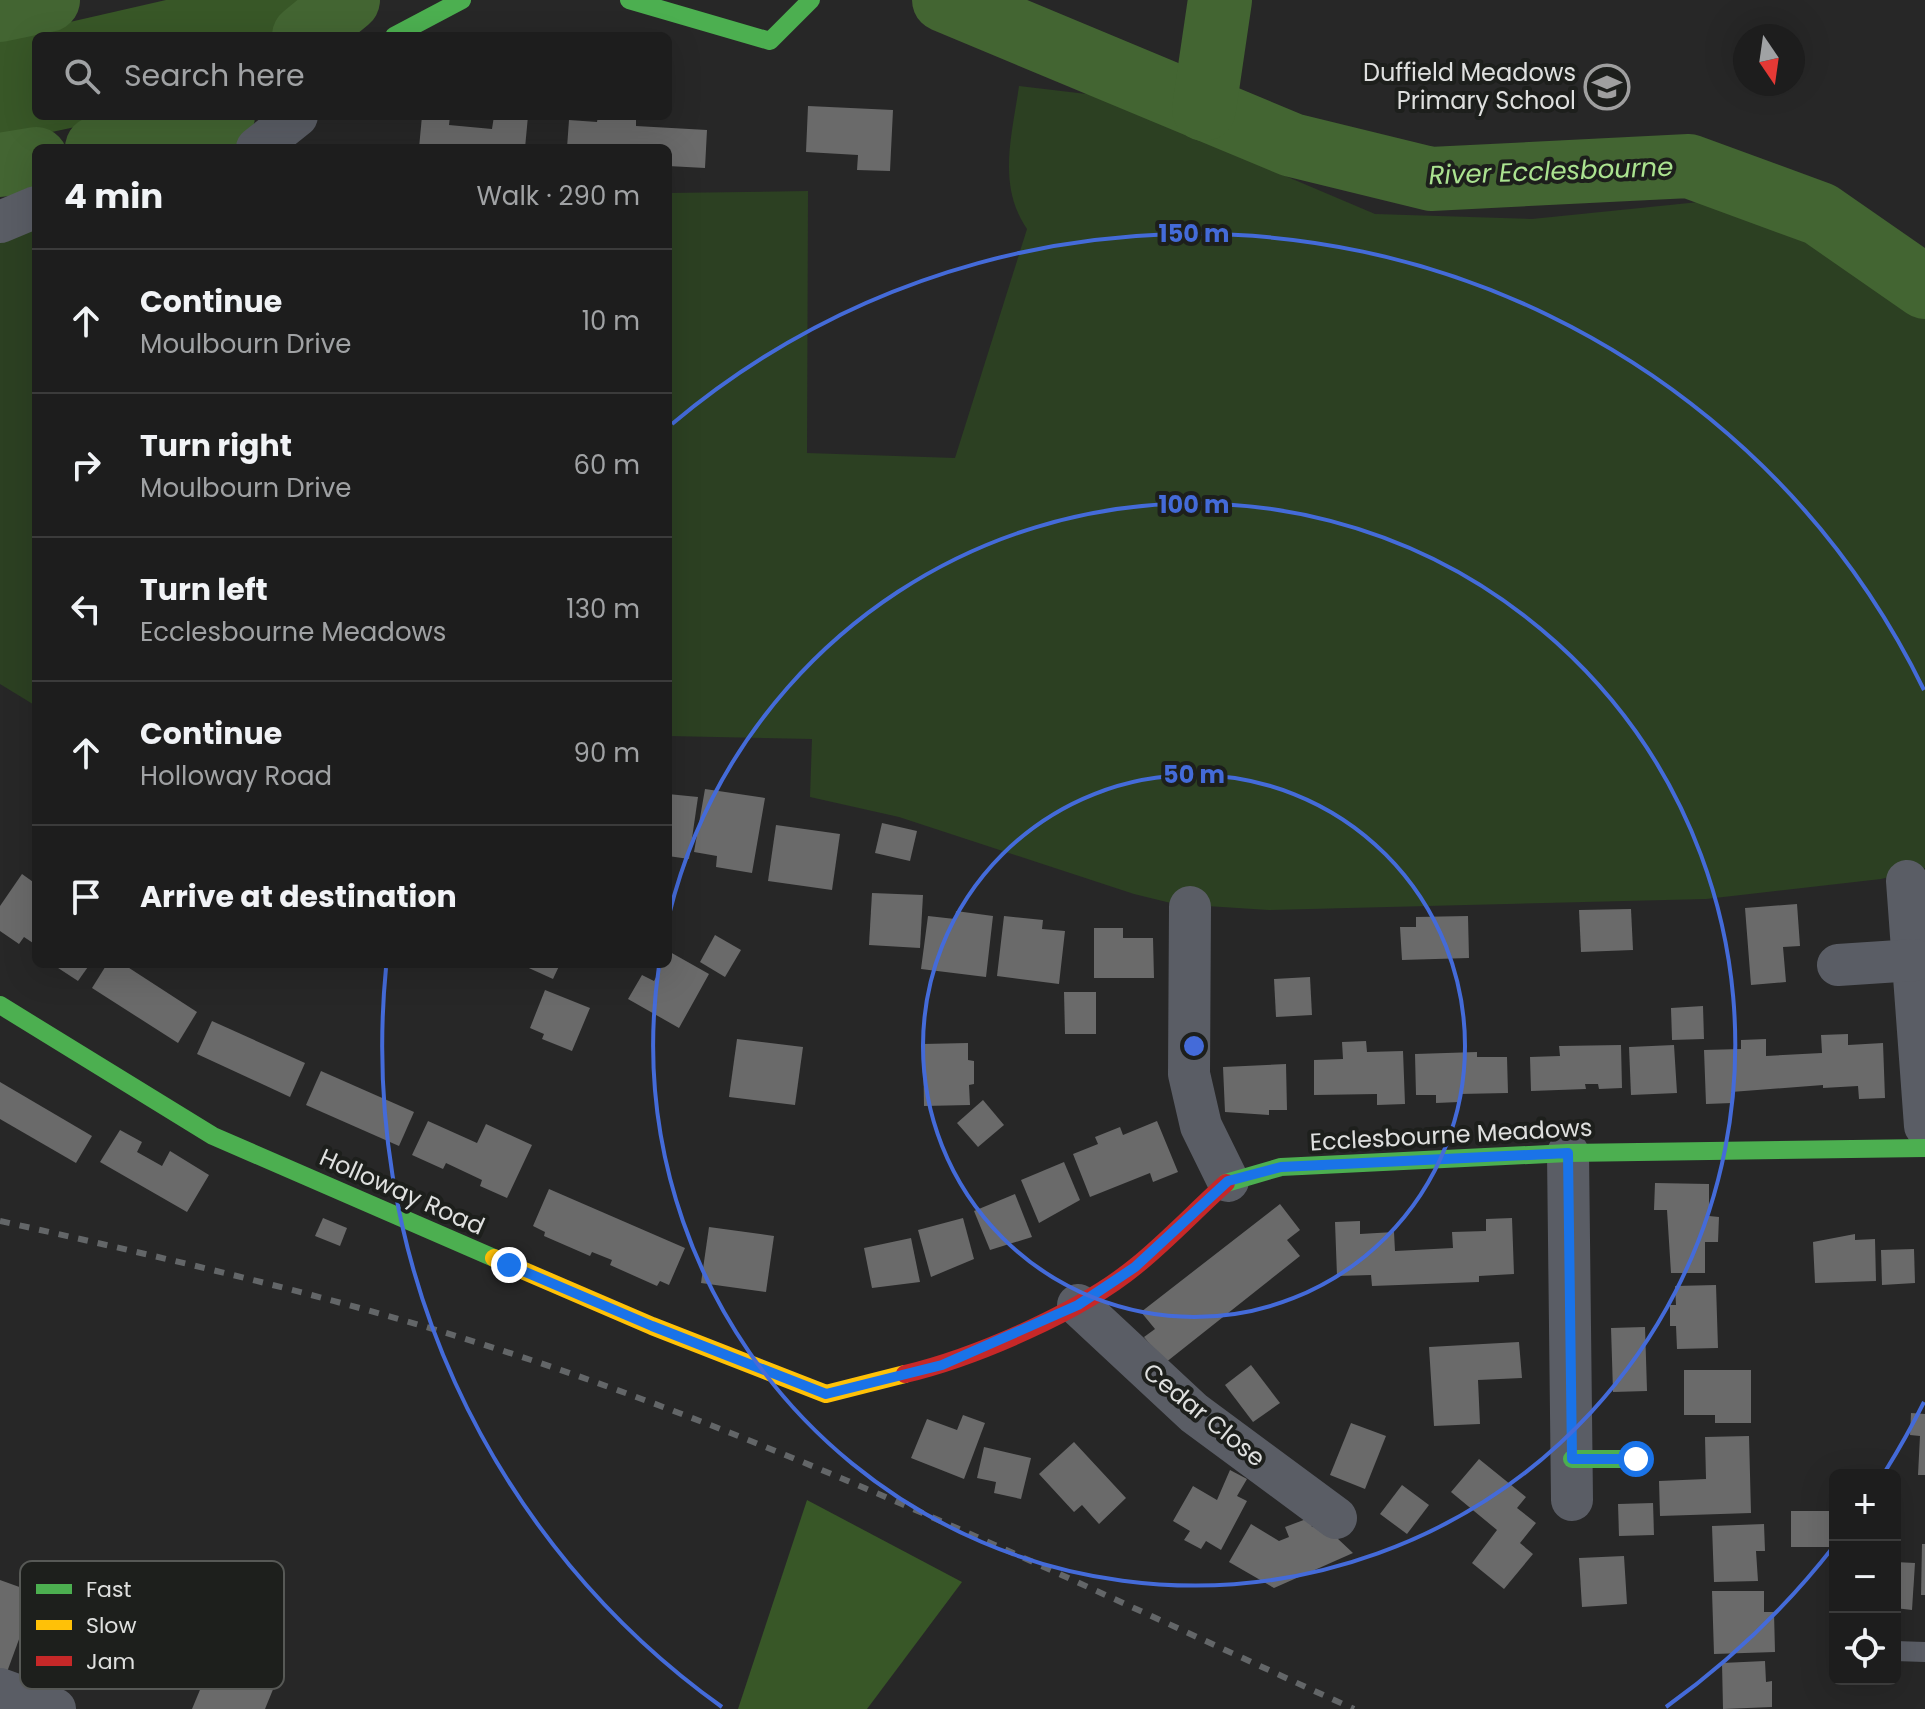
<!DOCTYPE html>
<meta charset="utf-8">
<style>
body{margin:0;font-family:Poppins,sans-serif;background:#252626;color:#f1f3f6}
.controls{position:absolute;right:24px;bottom:24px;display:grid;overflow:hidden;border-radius:12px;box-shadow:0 8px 32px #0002}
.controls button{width:72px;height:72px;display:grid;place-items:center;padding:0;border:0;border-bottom:2px solid #3b3b3b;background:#1d1d1d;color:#f1f3f6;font:40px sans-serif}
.compass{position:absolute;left:1733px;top:24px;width:72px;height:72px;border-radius:50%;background:#1d1d1d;box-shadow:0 8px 32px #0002;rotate:167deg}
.stop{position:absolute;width:24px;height:24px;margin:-18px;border:6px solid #1a73e8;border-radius:50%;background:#fff}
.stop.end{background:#1a73e8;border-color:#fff;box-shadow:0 2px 8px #0008}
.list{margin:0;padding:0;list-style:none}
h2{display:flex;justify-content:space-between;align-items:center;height:104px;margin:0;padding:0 32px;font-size:34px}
h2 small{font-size:26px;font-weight:400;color:#a0a2a4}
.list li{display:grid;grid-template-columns:52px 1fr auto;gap:24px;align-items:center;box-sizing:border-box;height:144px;padding:0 32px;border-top:2px solid #3b3b3b}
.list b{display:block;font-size:30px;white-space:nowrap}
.list p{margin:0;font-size:26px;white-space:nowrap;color:#a0a2a4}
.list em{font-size:26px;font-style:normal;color:#a0a2a4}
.icon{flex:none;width:44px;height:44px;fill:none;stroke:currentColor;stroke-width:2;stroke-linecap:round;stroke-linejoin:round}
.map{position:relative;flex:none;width:1925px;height:1709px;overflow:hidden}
.search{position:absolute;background:#1d1d1d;box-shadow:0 8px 32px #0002;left:32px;top:32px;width:640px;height:88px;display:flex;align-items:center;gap:20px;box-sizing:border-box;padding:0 28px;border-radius:12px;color:#a0a2a4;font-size:30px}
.panel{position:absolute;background:#1d1d1d;box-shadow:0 8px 32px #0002;left:32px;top:144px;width:640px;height:824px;border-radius:12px}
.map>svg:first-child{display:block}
</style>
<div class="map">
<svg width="1925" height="1709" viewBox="0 0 1925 1709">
<rect width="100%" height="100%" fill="#272727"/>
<g fill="#2c4022">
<path d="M1019,86L1095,95L1375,214L1532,219L1709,201L1805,230L1925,306V868L1881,879L1706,899L1269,910L1175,904L1134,894L899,817L810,797L812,739L668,736V193L808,191L807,453L955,458L1027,229C997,185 1012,136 1019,86Z"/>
<path d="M36,225V706L0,684V237Z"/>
</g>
<g fill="#385727">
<path d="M166,0H309L273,36H36V116H127L0,143V38Z"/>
<path d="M807,1500L962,1582L867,1709H738Z"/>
</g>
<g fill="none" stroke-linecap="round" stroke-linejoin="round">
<g stroke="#436532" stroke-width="64">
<path d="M944,0L1292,145L1431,179L1689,166L1820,214L1925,287"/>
<path d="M0,10L48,0"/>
<path d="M304,36L348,0"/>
<path d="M1204,109L1220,0"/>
<path d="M97,148L218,121L223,116"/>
<path d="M0,165L36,159"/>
</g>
</g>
<g fill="#6a6a6a">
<path d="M808,106L893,110L890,171L857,170L858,155L806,152Z"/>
<path d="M422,116H450L449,125L492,129L494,116H528L525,148H419Z"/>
<path d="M598,116H636V126L707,130L705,168L668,166V148H567L569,120L597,122Z"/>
<path d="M705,789L765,798L752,873L716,867L717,856L694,852Z"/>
<path d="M668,794L698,797L689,859L668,856Z"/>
<path d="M882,823L917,831L910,861L875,853Z"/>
<path d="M776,825L840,834L832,890L768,881Z"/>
<path d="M22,874L36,884V945L24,937L19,944L0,931V906Z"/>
<path d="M872,893L923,895L920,948L869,945Z"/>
<path d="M1797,904L1800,946L1783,947L1786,982L1751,985L1745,908Z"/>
<path d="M1631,909L1633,950L1581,952L1579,910Z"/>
<path d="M956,911L993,916L986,977L921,969L928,916L955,919Z"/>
<path d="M1004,916L1043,920L1042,929L1065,931L1059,984L997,976Z"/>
<path d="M1468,916L1469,958L1402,960L1400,927H1416V917Z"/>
<path d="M1094,928H1123V938H1153L1154,978H1094Z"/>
<path d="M715,935L741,950L725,977L700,962Z"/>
<path d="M670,952L709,974L679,1028L628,999L642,975L654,981L663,964H668Z"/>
<path d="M52,964H90L78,981Z"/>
<path d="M107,964H123L197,1012L178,1043L92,988Z"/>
<path d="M520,964H560L553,979Z"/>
<path d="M1310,977L1312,1015L1276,1017L1274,979Z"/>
<path d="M545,990L590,1008L572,1051L542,1039L544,1034L530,1028Z"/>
<path d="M1064,992H1096V1034H1065Z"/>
<path d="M1703,1006L1704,1039L1672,1040L1671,1008Z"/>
<path d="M212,1021L305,1063L290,1097L197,1054Z"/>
<path d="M1848,1034V1045L1883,1043L1885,1098L1859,1099L1858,1086L1823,1088V1085L1731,1092L1732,1103L1706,1104L1704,1050L1741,1049V1040L1766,1039V1056L1822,1053L1821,1035Z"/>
<path d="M737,1039L803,1047L795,1105L729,1097Z"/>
<path d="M1366,1041L1367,1052L1403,1051L1405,1104L1377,1105V1094L1314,1095V1060L1343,1059L1342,1042Z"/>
<path d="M968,1043V1060L974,1061V1084L969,1085L970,1105L924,1106L923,1044Z"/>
<path d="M1621,1045L1622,1088L1599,1089L1598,1084H1585L1586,1089L1531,1091L1530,1057L1560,1056L1559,1046Z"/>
<path d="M1674,1045L1677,1093L1631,1095L1629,1047Z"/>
<path d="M1477,1052V1057H1507L1508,1093L1459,1094V1102L1436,1103V1095H1416L1415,1054Z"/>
<path d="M1286,1064L1287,1110H1269V1115L1225,1112L1223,1067Z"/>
<path d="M321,1071L414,1112L399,1146L306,1105Z"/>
<path d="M0,1082L92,1136L76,1163L0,1119Z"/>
<path d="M983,1100L1004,1125L978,1147L957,1123Z"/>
<path d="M428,1121L477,1143L486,1124L532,1145L507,1198L480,1186L482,1180L446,1163L443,1169L412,1155Z"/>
<path d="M1157,1121L1178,1172L1153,1182L1150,1173L1090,1197L1073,1154L1098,1144L1095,1137L1120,1127L1123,1135Z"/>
<path d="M120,1130L142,1142L137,1152L162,1166L170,1151L209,1175L187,1212L100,1162Z"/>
<path d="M1064,1162L1080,1200L1039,1223L1021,1180Z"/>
<path d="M1655,1183L1709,1184V1216L1719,1217L1718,1242H1705V1273H1671L1667,1210H1654Z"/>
<path d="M549,1189L685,1248L669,1285L660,1281L657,1286L610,1265L612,1260L592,1252L590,1256L544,1236L545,1232L533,1226Z"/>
<path d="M1015,1194L1032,1237L990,1250L974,1211Z"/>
<path d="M1280,1204L1300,1230L1287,1240L1300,1256L1165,1363L1144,1337L1155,1329L1141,1312Z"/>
<path d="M323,1218L347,1228L340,1246L315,1236Z"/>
<path d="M963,1218L974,1259L931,1277L918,1230Z"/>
<path d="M1512,1218L1514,1274L1479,1276V1282L1372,1286L1371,1275L1337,1276L1335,1222L1360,1221V1234L1394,1232L1395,1251L1453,1248L1452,1232L1486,1231V1219Z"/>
<path d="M709,1227L774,1236L766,1292L701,1283Z"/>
<path d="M1855,1234V1240L1875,1239L1876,1281L1815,1283L1813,1242Z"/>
<path d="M911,1238L920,1282L872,1288L864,1248Z"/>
<path d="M1914,1249L1915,1283L1882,1285L1881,1250Z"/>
<path d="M1716,1285L1718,1348L1677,1349L1676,1326H1670V1305H1676L1675,1286Z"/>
<path d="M1645,1327L1647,1391L1613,1392L1611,1328Z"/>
<path d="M1519,1342L1522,1378L1478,1380L1480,1424L1434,1426L1429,1347Z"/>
<path d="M1251,1365L1280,1403L1253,1422L1225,1385Z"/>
<path d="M1684,1370H1751V1423H1715V1415H1684Z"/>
<path d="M1911,1413L1925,1414V1475H1918L1920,1436L1910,1435Z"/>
<path d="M963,1415L985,1423L964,1479L911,1458L927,1419L957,1430Z"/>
<path d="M1351,1423L1386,1436L1365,1489L1330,1475Z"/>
<path d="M1749,1436L1751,1513L1660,1516L1659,1481L1706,1479L1705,1437Z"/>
<path d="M1074,1442L1126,1498L1099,1524L1082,1505L1074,1512L1039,1474Z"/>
<path d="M984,1447L1031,1458L1021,1499L994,1493L996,1482L977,1478Z"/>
<path d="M1479,1459L1526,1497L1517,1508L1536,1523L1520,1543L1533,1554L1504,1589L1472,1563L1497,1530L1451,1492Z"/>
<path d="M1230,1470L1247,1479L1237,1496L1247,1501L1221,1550L1206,1541L1201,1549L1184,1540L1190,1531L1173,1521L1193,1486L1217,1500Z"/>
<path d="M1402,1485L1429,1505L1407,1534L1380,1514Z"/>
<path d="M1653,1503L1654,1535L1619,1536L1618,1504Z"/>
<rect x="1791" y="1511" width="44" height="36"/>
<path d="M1309,1518L1312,1527L1322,1524L1353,1553L1274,1588L1229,1562L1251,1524L1279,1541L1289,1537L1285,1527Z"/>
<path d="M1764,1524L1765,1551H1756L1758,1581L1714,1582L1712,1526Z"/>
<path d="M1922,1544H1925V1595H1921Z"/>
<path d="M1624,1556L1627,1604L1582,1607L1579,1558Z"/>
<path d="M1895,1562L1915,1563L1912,1610L1895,1608Z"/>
<path d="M0,1580L36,1593L7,1672L0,1669Z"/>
<path d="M1712,1591H1764V1612H1774L1775,1652L1714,1654Z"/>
<path d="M212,1661L274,1687L265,1709H192Z"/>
<path d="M1765,1661L1766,1682L1772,1681V1707L1723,1709L1722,1663Z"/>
</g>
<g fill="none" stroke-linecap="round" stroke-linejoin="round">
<path stroke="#5a5d65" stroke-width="20" d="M1895,1651L1925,1652"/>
<g stroke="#5a5d65" stroke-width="42">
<path d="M257,148L297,116"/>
<path d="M0,222L36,207"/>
<path d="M1907,881L1925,1126"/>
<path d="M1190,907L1189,1074L1201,1126L1228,1181"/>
<path d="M1838,965L1914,960"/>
<path d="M1568,1153L1572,1500"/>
<path d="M1078,1305L1194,1413L1336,1518"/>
<path d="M0,1689L55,1709"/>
</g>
<g stroke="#4caf50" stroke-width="18">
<path d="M629,0L770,41L811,0"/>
<path d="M394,36L462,0"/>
<path d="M0,1005L213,1136L494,1258"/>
<path d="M1226,1183L1281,1167L1568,1153L1925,1148"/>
<path d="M1572,1459H1636"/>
</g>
<path stroke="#ffc107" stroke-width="18" d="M494,1258L652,1326L826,1394L905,1374"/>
<path stroke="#c62828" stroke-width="18" d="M905,1374C976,1357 1080,1312 1136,1266C1168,1240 1196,1210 1226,1183"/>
<path stroke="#636668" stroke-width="6" stroke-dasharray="10 10" stroke-linecap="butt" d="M0,1221C175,1260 349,1300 519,1356C807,1451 1079,1584 1354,1709"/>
</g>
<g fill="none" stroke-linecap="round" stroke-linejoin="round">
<path stroke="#1a73e8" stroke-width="10" d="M509,1265L652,1326L826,1394L942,1365L1078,1305L1135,1267L1228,1181L1281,1167L1568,1153L1572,1459H1636"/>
</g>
<g fill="none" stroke="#446bd9" stroke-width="4">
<circle cx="1194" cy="1046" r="271"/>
<path d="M669 915A541 541 0 1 1 659 966"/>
<path d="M1924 1402A812 812 0 0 1 1886 1470M1834 1546A812 812 0 0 1 1666 1707M722 1707A812 812 0 0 1 386 968M672 424A812 812 0 0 1 1924 690"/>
</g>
<defs>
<g id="school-ring" transform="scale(2.3)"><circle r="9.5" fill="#1d1f1c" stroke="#9f9f9f" stroke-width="1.5"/><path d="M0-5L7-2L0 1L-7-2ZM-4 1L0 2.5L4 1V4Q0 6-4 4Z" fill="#9f9f9f"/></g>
</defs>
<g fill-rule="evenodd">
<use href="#school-ring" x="1607" y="87"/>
</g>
<g text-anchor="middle" stroke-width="8" stroke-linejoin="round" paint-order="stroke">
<g font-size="24" fill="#dfe0df" stroke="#1d1f1c" text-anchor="end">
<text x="1576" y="81">Duffield Meadows<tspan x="1576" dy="28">Primary School</tspan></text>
</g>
<g font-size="24" fill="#dfe0df" stroke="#1d1f1c">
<text transform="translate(1451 1135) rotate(-3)" y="8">Ecclesbourne Meadows</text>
<text transform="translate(402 1192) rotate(24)" y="8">Holloway Road</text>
<text transform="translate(1204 1415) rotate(39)" y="8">Cedar Close</text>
</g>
<g font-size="26" font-style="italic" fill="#abe390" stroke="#1d1f1c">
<text transform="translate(1551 171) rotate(-2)" y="9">River Ecclesbourne</text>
</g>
</g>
<rect x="20" y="1561" width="264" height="128" rx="12" fill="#1d1f1c" stroke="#575956" stroke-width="2"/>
<rect x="36" y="1584" width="36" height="10" fill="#4caf50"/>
<rect x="36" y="1620" width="36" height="10" fill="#ffc107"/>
<rect x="36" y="1656" width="36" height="10" fill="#c62828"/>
<g font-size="22" fill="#dfe0df">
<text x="86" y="1597">Fast</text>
<text x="86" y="1633">Slow</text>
<text x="86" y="1669">Jam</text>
</g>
<circle cx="1194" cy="1046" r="12" fill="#446bd9" stroke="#1d1f1c" stroke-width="4"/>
<g font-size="24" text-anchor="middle" font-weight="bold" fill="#446bd9" stroke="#1d1f1c" stroke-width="8" stroke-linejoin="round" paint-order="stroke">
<text x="1194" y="242">150 m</text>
<text x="1194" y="513">100 m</text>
<text x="1194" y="783">50 m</text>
</g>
</svg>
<div class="controls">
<button>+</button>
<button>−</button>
<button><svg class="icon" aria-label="locate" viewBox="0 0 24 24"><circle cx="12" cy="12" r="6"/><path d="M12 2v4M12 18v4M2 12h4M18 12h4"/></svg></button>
</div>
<svg class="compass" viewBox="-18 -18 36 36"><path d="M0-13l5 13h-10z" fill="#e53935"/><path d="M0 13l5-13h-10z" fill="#a0a2a4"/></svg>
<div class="stop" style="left:1636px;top:1459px"></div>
<div class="stop end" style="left:509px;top:1265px"></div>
<div class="search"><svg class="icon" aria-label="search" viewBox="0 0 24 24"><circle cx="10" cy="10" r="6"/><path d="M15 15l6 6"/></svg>Search here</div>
<section class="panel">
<h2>4 min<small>Walk · 290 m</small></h2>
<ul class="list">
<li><svg class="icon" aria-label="ahead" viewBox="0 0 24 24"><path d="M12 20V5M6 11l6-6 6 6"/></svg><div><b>Continue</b><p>Moulbourn Drive</p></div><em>10 m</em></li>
<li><svg class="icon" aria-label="right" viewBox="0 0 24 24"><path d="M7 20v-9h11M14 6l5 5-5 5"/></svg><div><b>Turn right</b><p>Moulbourn Drive</p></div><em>60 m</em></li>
<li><svg class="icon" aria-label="left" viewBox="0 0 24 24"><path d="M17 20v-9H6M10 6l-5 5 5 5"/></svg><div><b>Turn left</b><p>Ecclesbourne Meadows</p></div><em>130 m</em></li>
<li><svg class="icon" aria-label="ahead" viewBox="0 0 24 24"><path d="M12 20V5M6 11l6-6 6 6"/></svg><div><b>Continue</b><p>Holloway Road</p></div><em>90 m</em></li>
<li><svg class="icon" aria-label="arrive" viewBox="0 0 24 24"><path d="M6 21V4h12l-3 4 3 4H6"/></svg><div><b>Arrive at destination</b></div></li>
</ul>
</section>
</div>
